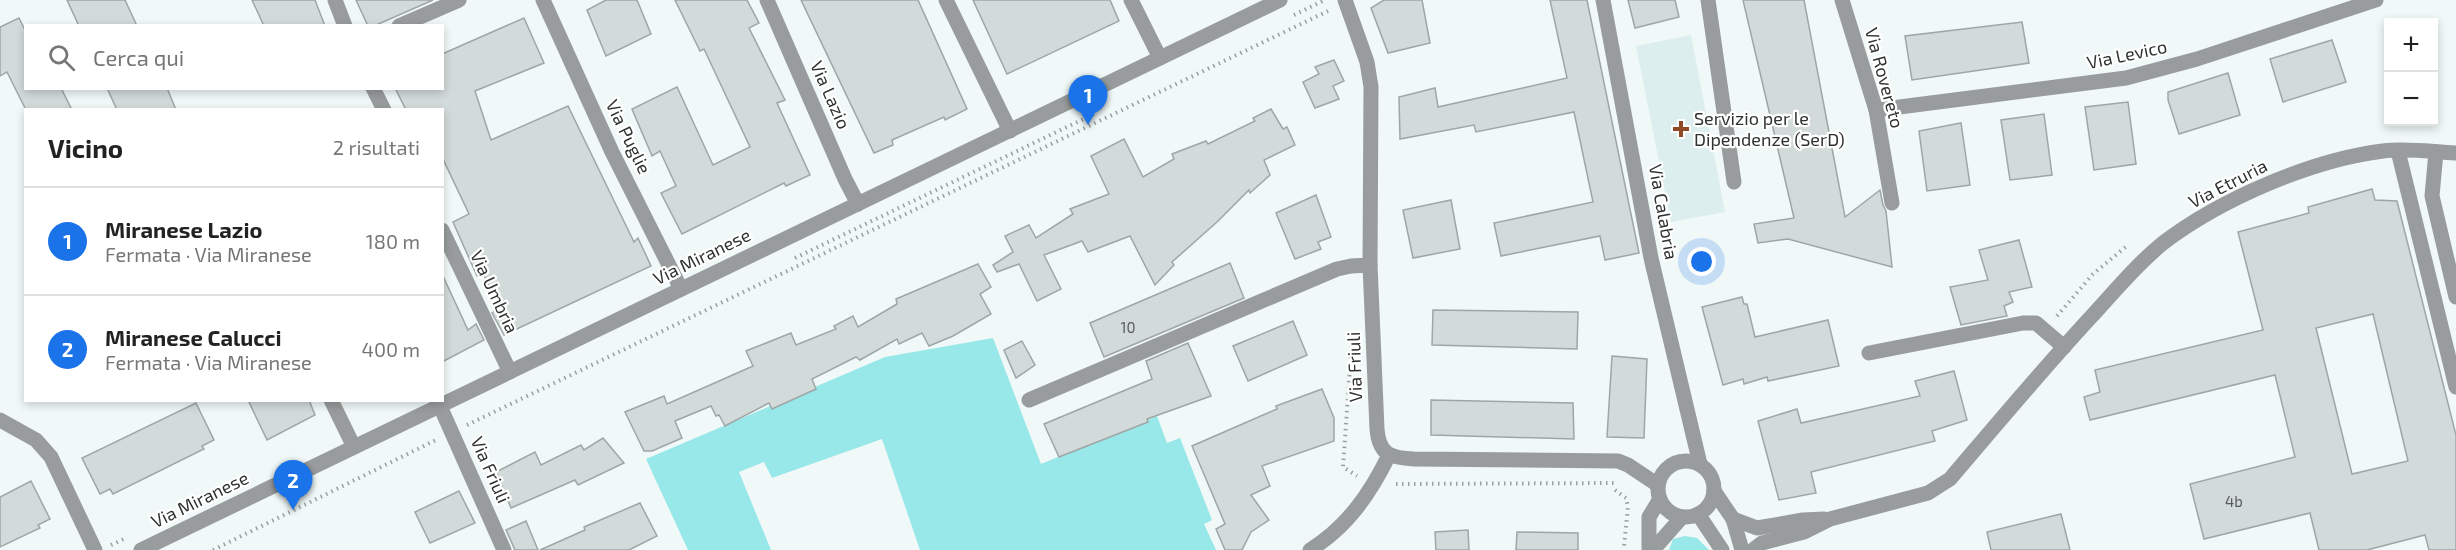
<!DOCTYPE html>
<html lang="it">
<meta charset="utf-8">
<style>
body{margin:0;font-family:"Exo 2",sans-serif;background:#f2f2f2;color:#222}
.controls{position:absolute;right:18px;top:18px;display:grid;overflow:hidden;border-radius:0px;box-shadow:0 3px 9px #0003}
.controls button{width:54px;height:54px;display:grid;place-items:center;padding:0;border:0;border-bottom:2px solid #e0e0e0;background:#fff;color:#222;font:30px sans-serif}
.you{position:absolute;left:1702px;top:262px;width:21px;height:21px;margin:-15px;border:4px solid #fff;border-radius:50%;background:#1a73e8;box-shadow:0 0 0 9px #1a73e833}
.badge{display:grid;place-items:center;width:39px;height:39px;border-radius:50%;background:#1a73e8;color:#fff;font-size:20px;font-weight:700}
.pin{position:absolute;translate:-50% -50px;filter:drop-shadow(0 2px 3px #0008)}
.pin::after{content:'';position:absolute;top:32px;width:21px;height:18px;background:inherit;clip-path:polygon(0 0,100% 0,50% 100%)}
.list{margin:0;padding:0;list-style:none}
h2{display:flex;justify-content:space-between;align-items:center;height:78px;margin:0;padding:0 24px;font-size:26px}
h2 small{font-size:20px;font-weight:400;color:#767676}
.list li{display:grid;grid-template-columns:39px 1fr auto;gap:18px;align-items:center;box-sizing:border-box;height:108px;padding:0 24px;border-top:2px solid #e0e0e0}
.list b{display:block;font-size:22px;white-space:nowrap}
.list p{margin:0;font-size:20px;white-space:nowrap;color:#767676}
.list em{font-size:20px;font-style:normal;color:#767676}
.icon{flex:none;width:33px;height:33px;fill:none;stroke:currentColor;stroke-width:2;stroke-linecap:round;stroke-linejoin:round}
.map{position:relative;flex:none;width:2456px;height:550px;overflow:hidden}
.search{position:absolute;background:#fff;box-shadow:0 3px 9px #0003;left:24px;top:24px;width:420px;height:66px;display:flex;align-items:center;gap:15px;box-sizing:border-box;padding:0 21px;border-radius:0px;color:#767676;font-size:22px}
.panel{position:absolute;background:#fff;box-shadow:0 3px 9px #0003;left:24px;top:108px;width:420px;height:294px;border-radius:0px}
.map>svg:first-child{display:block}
</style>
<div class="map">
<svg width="2456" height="550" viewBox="0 0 2456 550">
<rect width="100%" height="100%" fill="#f0f8f8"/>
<path fill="#dee" d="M1691,35L1725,212L1671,222L1636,46Z"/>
<g fill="#98e8e9">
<path d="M993,338L1041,464L1157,416L1167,443L1180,438L1212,520L1204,524L1216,550H920L882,439L772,478L764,462L739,472L771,550H688L646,459L885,357Z"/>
<path d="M1685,536L1697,538L1709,550H1669L1673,539Z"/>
</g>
<g fill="#d2dada" stroke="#9ea6a6" stroke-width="1.5" fill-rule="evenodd">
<path d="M67,0H125L137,26H79Z"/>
<path d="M252,0H315L325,26H264Z"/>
<path d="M356,0H433L374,26H368Z"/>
<path d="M606,0H637L651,34L606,56L587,10Z"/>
<path d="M675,0H747L759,23L749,28L785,100L777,103L810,175L786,186L784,183L682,234L661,193L676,186L660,151L652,156L632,109L677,87L713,165L750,147L704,49L700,51Z"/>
<path d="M801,0H918L967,109L945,120L944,117L892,140L893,145L874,153Z"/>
<path d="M973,0H1110L1119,21L1007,74Z"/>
<path d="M1384,0H1422L1430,43L1388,53L1371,8Z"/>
<path d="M1550,0H1587L1639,253L1605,260L1600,236L1501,256L1494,223L1593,202L1574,112L1476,132L1474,125L1400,139L1399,97L1435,88L1438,107L1567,78Z"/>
<path d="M1628,0H1675L1679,17L1635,28Z"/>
<path d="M1743,0H1804L1845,217L1880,190L1883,205L1886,211L1892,267L1788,239L1758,243L1754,224L1794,218Z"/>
<path d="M19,18L26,32V88H61L72,110H26L7,72L0,76V27Z"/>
<path d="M524,18L544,63L475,91L491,140L568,106L634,242L638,238L651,266L504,335L492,313L499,308L483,273L477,276L453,222L469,214L442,157V110H406L395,88H442V54Z"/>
<path d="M2022,22L2029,63L1912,80L1905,36Z"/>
<path d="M2332,40L2346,82L2283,102L2270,59Z"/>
<path d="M1334,60L1344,81L1333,86L1339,99L1315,108L1303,82L1319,74L1315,67Z"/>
<path d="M2228,73L2240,115L2179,134L2168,100V92Z"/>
<path d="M107,88H167L176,110H117Z"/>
<path d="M2128,102L2136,164L2094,170L2085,107Z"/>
<path d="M1271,109L1283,129L1287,127L1295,145L1264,160L1270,175L1250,193L1249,190L1217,222L1172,262L1174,265L1155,285L1130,236L1088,252L1082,241L1044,255L1061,289L1037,301L1019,264L997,272L993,265L1013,252L1005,236L1029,225L1036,238L1073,214L1070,209L1109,194L1091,156L1124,139L1143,177L1174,159L1172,154L1206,141L1208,144L1255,121L1253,118Z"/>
<path d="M2044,114L2052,175L2010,180L2001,120Z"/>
<path d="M1961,123L1970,185L1927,191L1919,131Z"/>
<path d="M2372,189L2375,200L2397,201L2456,435V550H2429L2425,535L2367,550H2319L2310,513L2204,539L2190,484L2295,457L2275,375L2090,420L2084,397L2100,392L2095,370L2263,330L2238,232L2309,213L2308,207ZM2373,314L2408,461L2352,474L2316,328Z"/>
<path d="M1316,195L1331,237L1318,242L1321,249L1295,259L1276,213Z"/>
<path d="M1451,200L1460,249L1413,258L1403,210Z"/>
<path d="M2019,240L2032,287L2009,292L2013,302L2004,306L2007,316L1961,325L1950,287L1988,280L1979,250Z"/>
<path d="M1230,263L1244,298L1104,357L1090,323Z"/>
<path d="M978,264L991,287L980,294L991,314L953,336L929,346L922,333L899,344L897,339L860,360L856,357L812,379L816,389L772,409L769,403L725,426L719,415L716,416L711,406L675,421L682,438L652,451H644L625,412L664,396L667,404L753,366L746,351L791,333L796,345L836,329L834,326L853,316L858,327L897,304L896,299Z"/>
<path d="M442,274L468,330L476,324L484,340L442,362Z"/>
<path d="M1742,297L1744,304H1747L1755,337L1828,320L1839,366L1768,381L1767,377L1744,384L1743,379L1723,385L1702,307Z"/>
<path d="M1433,310L1578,312L1577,349L1432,345Z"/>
<path d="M1293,321L1307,355L1248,381L1233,346Z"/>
<path d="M1022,341L1035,365L1016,378L1004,350Z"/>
<path d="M1188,343L1211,396L1147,419L1148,422L1059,457L1044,424L1152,379L1146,361Z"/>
<path d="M1612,356L1647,359L1644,438L1607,437Z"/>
<path d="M1954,371L1967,420L1932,431L1935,441L1811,472L1816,493L1779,500L1758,421L1797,409L1801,423L1920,396L1915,381Z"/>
<path d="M1322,389L1334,418V441L1262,466L1270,486L1251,495L1269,520L1251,532L1242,550H1225L1216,529L1225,524L1192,446L1277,409L1276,406Z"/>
<path d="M248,400H309L315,415L267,440Z"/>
<path d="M1431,400L1573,403L1574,439L1431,435Z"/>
<path d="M196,403L214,440L202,446L204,449L113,494L110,489L100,494L82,458Z"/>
<path d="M603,438L624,463L578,485L575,480L511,508L496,472L535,452L541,465L581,445L584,450Z"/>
<path d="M31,481L50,519L38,525L40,528L0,547V497Z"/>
<path d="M459,491L475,523L430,543L415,512Z"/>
<path d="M640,503L657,536L629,550H540L585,530L584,527Z"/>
<path d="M2061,514L2070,550H1991L1987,532Z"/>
<path d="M526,521L538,550H515L506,530Z"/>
<path d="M1468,530L1469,550H1436L1435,532Z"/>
<path d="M1517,532L1578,533V550H1516Z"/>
</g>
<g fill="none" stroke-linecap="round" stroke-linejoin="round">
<g stroke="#9aa0a0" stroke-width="4" stroke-dasharray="1.5 4.5" stroke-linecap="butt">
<path d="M1294,15L1325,0"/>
<path d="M795,258L1096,113"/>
<path d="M2057,316L2093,274L2128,245"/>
<path d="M1352,339L1343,467L1357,476"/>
<path d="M467,425L1328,11"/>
<path d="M1396,484L1614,483"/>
<path d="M1615,490L1626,498L1628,507L1624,546"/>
<path d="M111,545L126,538"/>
<path d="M213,550L436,440"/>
</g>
<g stroke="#989c9c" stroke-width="15">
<path d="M335,0L345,26"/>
<path d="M543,0L612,152L681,289"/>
<path d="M767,0L845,179L858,204"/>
<path d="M946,0L1010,131"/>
<path d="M1131,0L1160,58"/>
<path d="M1345,0L1367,62L1371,87L1370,265L1377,429C1379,455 1391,458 1414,459L1618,461L1628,465L1658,485"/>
<path d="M1603,0L1651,258L1700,464"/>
<path d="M1708,0L1734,182"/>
<path d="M1842,0L1876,110L1892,203"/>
<path d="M399,26L459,0"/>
<path d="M373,88L384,110"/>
<path d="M1876,110L2126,78L2197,59L2376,0"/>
<path d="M2398,151L2456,387"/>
<path d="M2436,152L2432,196L2456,297"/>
<path d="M442,230L510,372"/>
<path d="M1869,353L2023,323H2036L2064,347"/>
<path d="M331,400L354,447"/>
<path d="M1029,400L1337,269L1351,266L1370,265"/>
<path d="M440,406L504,550"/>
<path d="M0,420L36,440L51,457L95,550"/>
<circle cx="1686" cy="489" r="28"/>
<path d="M1714,491L1733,519L1742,550"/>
<path d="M1698,514L1722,550"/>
<path d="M1733,519L1757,528L1803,520L1824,519"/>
<path d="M141,550L1280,0"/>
<path d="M1310,550C1347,527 1370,494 1389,455"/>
<path d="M1649,550V517L1660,499"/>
<path d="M1653,550L1682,517"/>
<path d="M1753,550L1762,543L1804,532L1830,519L1928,493L1950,479C1996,425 2042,370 2090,318C2114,292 2136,265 2163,243C2221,199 2311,160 2383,151C2407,148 2432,152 2456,153"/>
</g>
</g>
<path fill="#914b24" stroke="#fff" stroke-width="2" d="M1678 120h6v6h6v6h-6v6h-6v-6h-6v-6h6z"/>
<g text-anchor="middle" stroke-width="4.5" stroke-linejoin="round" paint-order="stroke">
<g font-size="15" fill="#585c5c">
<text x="1128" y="333">10</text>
<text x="2234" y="507">4b</text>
</g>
<g font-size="18" fill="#2f3232" stroke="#fff">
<text transform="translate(2127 55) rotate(-12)" y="6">Via Levico</text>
<text transform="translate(1884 78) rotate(75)" y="6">Via Rovereto</text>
<text transform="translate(830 95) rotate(66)" y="6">Via Lazio</text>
<text transform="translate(628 137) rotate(64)" y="6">Via Puglie</text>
<text transform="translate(2228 184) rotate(-27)" y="6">Via Etruria</text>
<text transform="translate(1663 212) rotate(80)" y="6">Via Calabria</text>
<text transform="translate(702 257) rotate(-26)" y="6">Via Miranese</text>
<text transform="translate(494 292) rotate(65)" y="6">Via Umbria</text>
<text transform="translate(1355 367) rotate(-92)" y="6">Via Friuli</text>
<text transform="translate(490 470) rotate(66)" y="6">Via Friuli</text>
<text transform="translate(200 500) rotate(-26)" y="6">Via Miranese</text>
</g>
<g font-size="18" fill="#2f3232" stroke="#fff" text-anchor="start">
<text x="1694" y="125">Servizio per le<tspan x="1694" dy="21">Dipendenze (SerD)</tspan></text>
</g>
</g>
</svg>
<div class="controls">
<button>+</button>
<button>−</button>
</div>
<div class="you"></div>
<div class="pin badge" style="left:1088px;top:125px">1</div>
<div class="pin badge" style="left:293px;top:510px">2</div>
<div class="search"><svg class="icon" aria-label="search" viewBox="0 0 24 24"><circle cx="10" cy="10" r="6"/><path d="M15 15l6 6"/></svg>Cerca qui</div>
<section class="panel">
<h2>Vicino<small>2 risultati</small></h2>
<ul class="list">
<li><span class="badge">1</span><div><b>Miranese Lazio</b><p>Fermata · Via Miranese</p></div><em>180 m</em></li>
<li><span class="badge">2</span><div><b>Miranese Calucci</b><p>Fermata · Via Miranese</p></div><em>400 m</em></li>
</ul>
</section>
</div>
